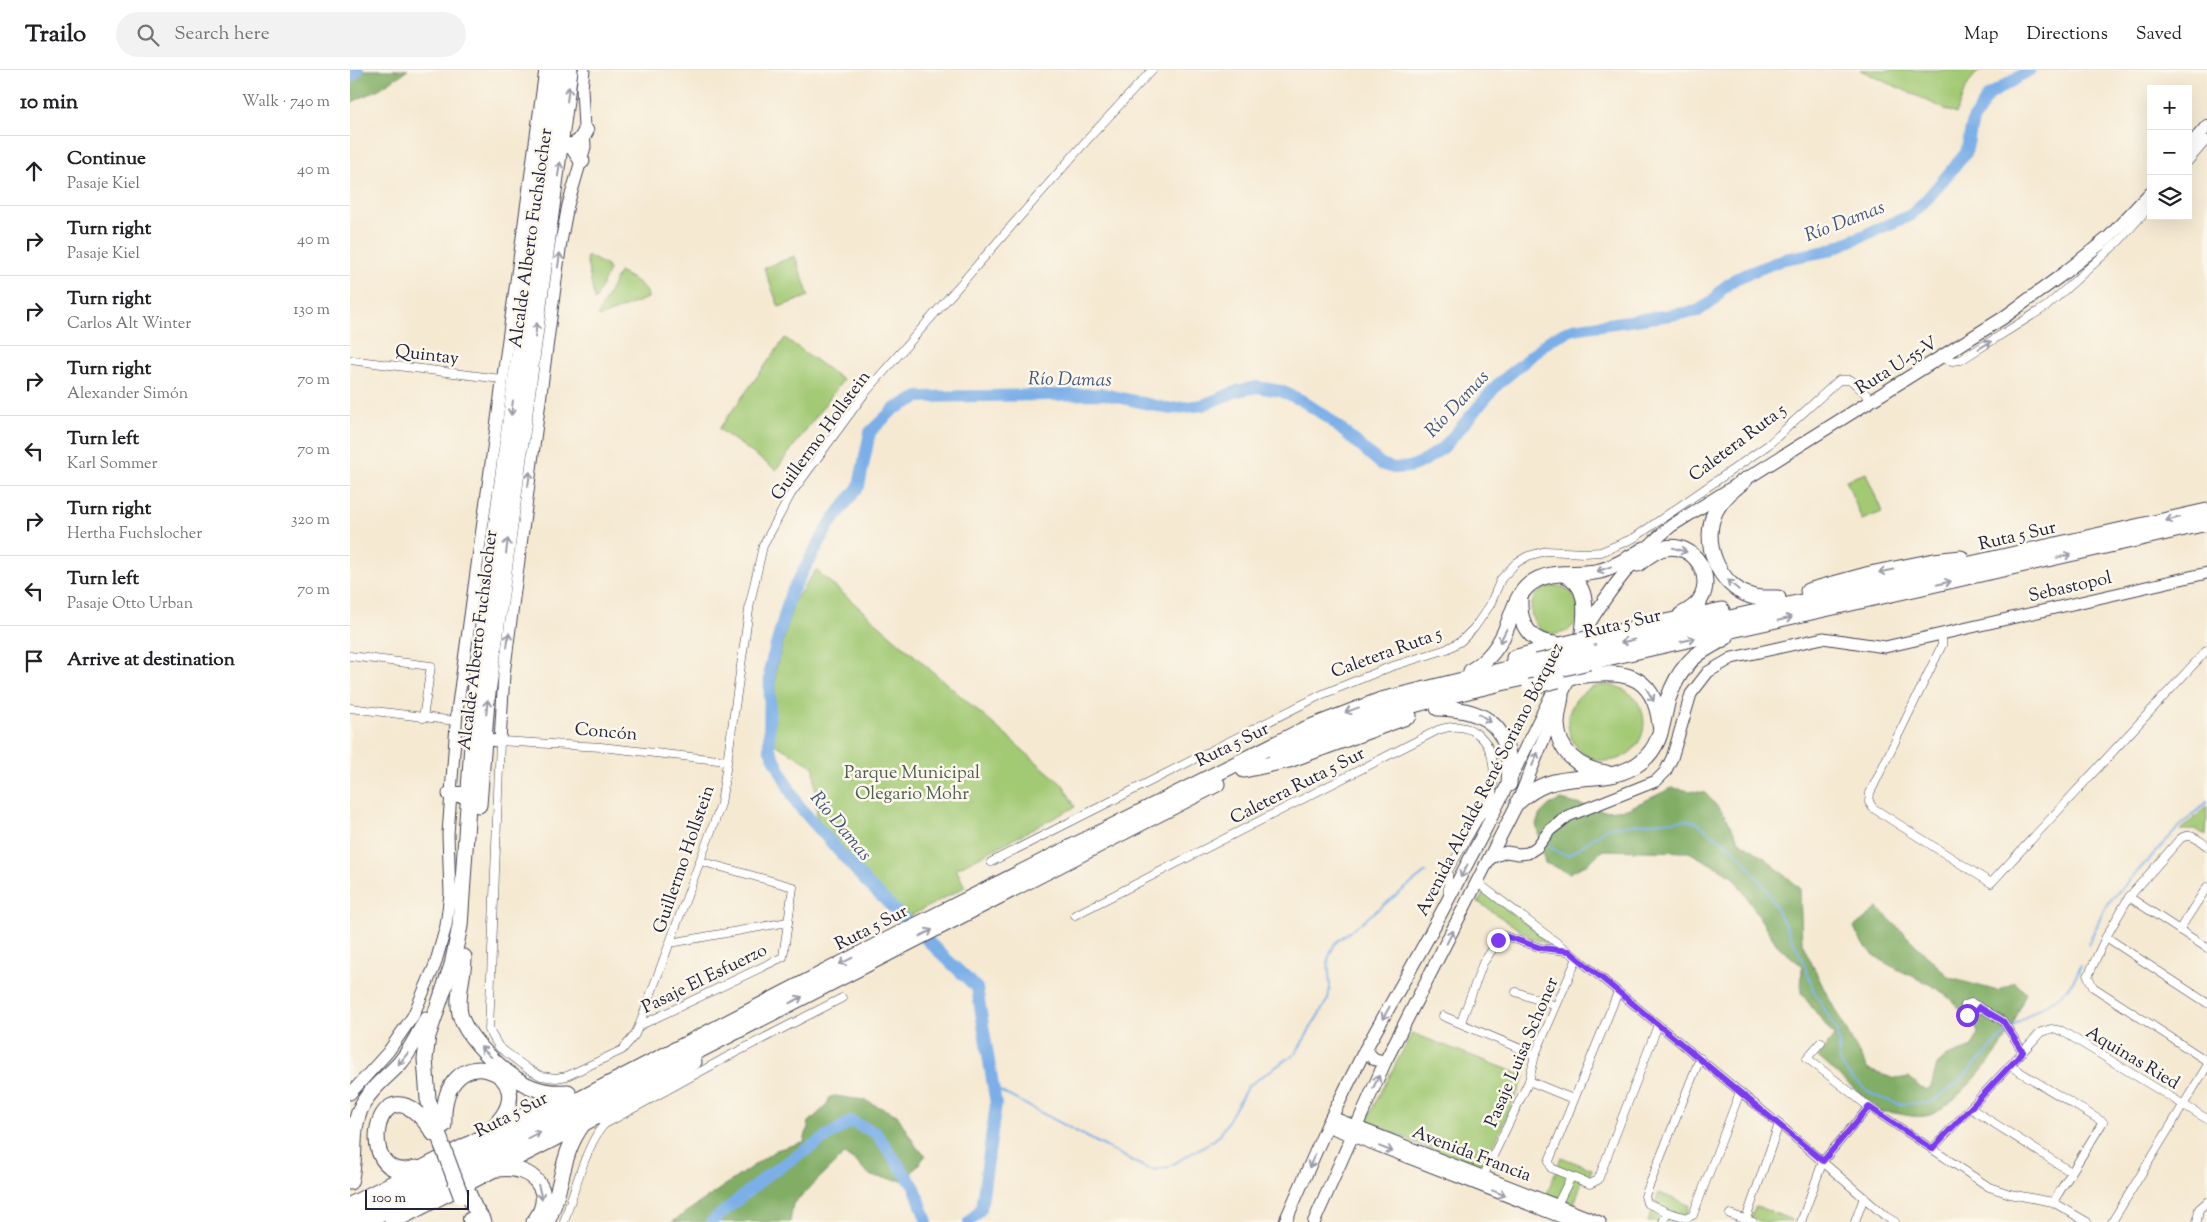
<!DOCTYPE html>
<meta charset="utf-8">
<style>
body{margin:0;font-family:"Sorts Mill Goudy",serif;background:#f2f2f2;color:#202124}
.controls{position:absolute;right:15px;top:15px;display:grid;overflow:hidden;border-radius:0px;box-shadow:0 5px 20px #0002}
.controls button{width:45px;height:45px;display:grid;place-items:center;padding:0;border:0;border-bottom:1px solid #e0e0e0;background:#fff;color:#202124;font:25px sans-serif}
.scale{position:absolute;left:15px;bottom:12px;width:104px;box-sizing:border-box;padding-left:5px;border:2px solid #22223b;border-top:0;font-size:14px;line-height:18px;white-space:nowrap;color:#22223b;-webkit-text-stroke:4px #fbf7ec;paint-order:stroke}
.stop{position:absolute;width:15px;height:15px;margin:-11px;border:4px solid #7c3aed;border-radius:50%;background:#fff}
.stop.end{background:#7c3aed;border-color:#fff;box-shadow:0 1px 5px #0008}
.list{margin:0;padding:0;list-style:none}
h2{display:flex;justify-content:space-between;align-items:center;height:65px;margin:0;padding:0 20px;font-size:21px}
h2 small{font-size:16px;font-weight:400;color:#757577}
.list li{display:grid;grid-template-columns:32px 1fr auto;gap:15px;align-items:center;box-sizing:border-box;height:70px;padding:0 20px;border-top:1px solid #e0e0e0}
.list b{display:block;font-size:19px;white-space:nowrap}
.list p{margin:0;font-size:16px;white-space:nowrap;color:#757577}
.list em{font-size:16px;font-style:normal;color:#757577}
.icon{flex:none;width:28px;height:28px;fill:none;stroke:currentColor;stroke-width:2;stroke-linecap:round;stroke-linejoin:round}
.map{position:relative;flex:none;width:1857px;height:1152px;overflow:hidden}
header{display:flex;align-items:center;gap:30px;box-sizing:border-box;height:70px;padding:0 25px;background:#fff;border-bottom:1px solid #e0e0e0}
header strong{font-size:24px}
nav{display:flex;gap:28px;margin-inline-start:auto;font-size:18px}
.search{width:350px;height:45px;background:#f2f2f2;display:flex;align-items:center;gap:12px;box-sizing:border-box;padding:0 18px;border-radius:28px;color:#757577;font-size:19px}
main{display:flex}
aside{flex:1;background:#fff}
.map>svg:first-child{display:block}
</style>
<header>
<strong>Trailo</strong>
<div class="search"><svg class="icon" aria-label="search" viewBox="0 0 24 24"><circle cx="10" cy="10" r="6"/><path d="M15 15l6 6"/></svg>Search here</div>
<nav><a>Map</a><a>Directions</a><a>Saved</a></nav>
</header>
<main>
<aside>
<h2>10 min<small>Walk · 740 m</small></h2>
<ul class="list">
<li><svg class="icon" aria-label="ahead" viewBox="0 0 24 24"><path d="M12 20V5M6 11l6-6 6 6"/></svg><div><b>Continue</b><p>Pasaje Kiel</p></div><em>40 m</em></li>
<li><svg class="icon" aria-label="right" viewBox="0 0 24 24"><path d="M7 20v-9h11M14 6l5 5-5 5"/></svg><div><b>Turn right</b><p>Pasaje Kiel</p></div><em>40 m</em></li>
<li><svg class="icon" aria-label="right" viewBox="0 0 24 24"><path d="M7 20v-9h11M14 6l5 5-5 5"/></svg><div><b>Turn right</b><p>Carlos Alt Winter</p></div><em>130 m</em></li>
<li><svg class="icon" aria-label="right" viewBox="0 0 24 24"><path d="M7 20v-9h11M14 6l5 5-5 5"/></svg><div><b>Turn right</b><p>Alexander Simón</p></div><em>70 m</em></li>
<li><svg class="icon" aria-label="left" viewBox="0 0 24 24"><path d="M17 20v-9H6M10 6l-5 5 5 5"/></svg><div><b>Turn left</b><p>Karl Sommer</p></div><em>70 m</em></li>
<li><svg class="icon" aria-label="right" viewBox="0 0 24 24"><path d="M7 20v-9h11M14 6l5 5-5 5"/></svg><div><b>Turn right</b><p>Hertha Fuchslocher</p></div><em>320 m</em></li>
<li><svg class="icon" aria-label="left" viewBox="0 0 24 24"><path d="M17 20v-9H6M10 6l-5 5 5 5"/></svg><div><b>Turn left</b><p>Pasaje Otto Urban</p></div><em>70 m</em></li>
<li><svg class="icon" aria-label="arrive" viewBox="0 0 24 24"><path d="M6 21V4h12l-3 4 3 4H6"/></svg><div><b>Arrive at destination</b></div></li>
</ul>
</aside>
<div class="map">
<svg width="1857" height="1152" viewBox="0 0 1857 1152">
<rect width="100%" height="100%" fill="#fbf7ec"/>
<filter id="ink" filterUnits="userSpaceOnUse"><feTurbulence type="fractalNoise" baseFrequency=".02" numOctaves="2"/><feDisplacementMap in="SourceGraphic" scale="10" xChannelSelector="R" yChannelSelector="G"/><feConvolveMatrix kernelMatrix="1 2 1 2 8 2 1 2 1" color-interpolation-filters="sRGB"/></filter>
<filter id="wash" filterUnits="userSpaceOnUse"><feTurbulence type="fractalNoise" baseFrequency=".0096" numOctaves="4" result="noise"/><feDisplacementMap in="SourceGraphic" scale="20" xChannelSelector="R" yChannelSelector="G"/><feGaussianBlur stdDeviation="1.12" result="paint"/><feColorMatrix in="noise" values="0 0 0 0 0 0 0 0 0 0 0 0 0 0 0 0 0 1.4 0 .05"/><feComposite in="paint" operator="in"/></filter>
<g filter="url(#wash)">
<rect width="100%" height="100%" fill="#f5e9d2"/>
<g fill="#a2c973" stroke="#627657">
<path d="M1510,0H1632C1617,7 1612,30 1606,44Z"/>
<path d="M239,186L257,196L259,200L245,231L236,188Z"/>
<path d="M445,186L459,226L429,237L414,198Z"/>
<path d="M269,202C279,207 299,216 298,228L249,247L248,245Z"/>
<path d="M435,268L493,310L426,400L369,359Z"/>
<path d="M1516,403L1532,442L1512,450L1496,410Z"/>
<path d="M466,500L714,716L725,737L606,799L615,817L558,847L529,819L467,749L464,697L423,673L426,598L444,531Z"/>
<circle cx="1205" cy="540" r="24"/>
<circle cx="1256" cy="653" r="38"/>
<path d="M1857,736L1856,766L1847,760H1831Z"/>
<path d="M1134,823L1204,875L1183,869L1128,832Z"/>
<path d="M1062,963L1175,1006L1132,1101L1016,1051Z"/>
<path d="M1211,1087L1242,1099L1238,1109L1232,1112L1224,1134L1197,1124Z"/>
<path d="M1309,1123L1339,1135L1336,1145L1330,1148L1329,1152H1298Z"/>
<path d="M1406,1136L1442,1150V1152H1413L1400,1148Z"/>
</g>
<g fill="#81ad65" stroke="#526850">
<path d="M0,0H58L29,19L0,33Z"/>
<path d="M1322,718L1355,723L1374,744L1390,772L1411,785L1450,818L1452,873L1475,921L1518,1000L1546,1009L1559,1007L1571,1018L1576,1020L1581,1017L1587,995L1595,987L1622,977L1628,964L1624,949C1608,941 1603,929 1589,920C1558,900 1519,896 1504,857L1528,838L1600,908L1648,921L1665,912L1676,923C1670,937 1665,952 1658,965C1647,986 1602,1038 1580,1045C1564,1050 1547,1041 1531,1042L1468,987L1484,966L1451,923L1452,896L1427,875L1383,806L1339,782L1253,780L1238,793L1220,803L1195,793L1186,754L1190,744L1199,735L1211,730L1255,741L1277,739Z"/>
<path d="M485,1026L514,1030L547,1045L567,1078L576,1085L555,1111L521,1106L506,1092L494,1084L443,1134L440,1152H322L426,1080L454,1072L459,1052L476,1036L480,1027Z"/>
</g>
<g fill="none" stroke-linecap="round" stroke-linejoin="round">
<g stroke="#7bafe8" stroke-width="2">
<path d="M1197,775L1210,783L1219,785L1257,758L1264,756L1335,750L1346,752L1388,783L1416,819L1451,886L1465,923L1486,959L1489,972V988L1492,996L1500,1006L1523,1025L1548,1034L1580,1033L1604,1016L1656,963"/>
<path d="M1738,874L1757,834L1827,759L1857,732"/>
<path d="M1662,958C1690,931 1714,937 1731,895"/>
<path d="M644,1018L794,1097L804,1100L818,1097L864,1070L871,1063L898,1016L946,983L978,929L980,917L978,889L985,873L1076,802"/>
</g>
<g stroke="#7bafe8" stroke-width="12">
<path d="M0,7L8,0"/>
<path d="M361,1152L419,1104L501,1051L526,1063L565,1118L577,1152"/>
<path d="M619,1152L631,1139L646,1034L627,918L517,813L447,734L419,678L420,597L440,525L479,455L509,416L520,362L544,339L569,327L754,324L820,339L853,335L887,321L907,317L931,321L951,330L977,347L1031,394L1044,398L1060,397L1074,391L1094,377L1147,315L1201,269L1223,259L1348,241L1365,229L1371,220L1385,209L1434,189L1477,181L1561,145L1577,129L1616,83L1623,50L1639,25L1680,0"/>
</g>
</g>
</g>
<g filter="url(#ink)">
<g fill="none" stroke-linecap="round" stroke-linejoin="round">
<g stroke="#424052" stroke-width="9">
<g id="street">
<path d="M1838,92L1857,70"/>
<path d="M1591,288L1602,291L1611,290L1697,236L1769,171L1801,135"/>
<path d="M0,290L151,309"/>
<path d="M1592,564V575L1520,723L1519,732L1523,738L1641,813L1857,580"/>
<path d="M0,586L81,596L73,648"/>
<path d="M0,638L106,651"/>
<path d="M377,691L251,677L150,671L139,960L149,977L178,999L191,1006L206,1008L217,1006L272,980L284,966L289,956L371,734L400,533L413,476L441,424L515,323L737,70L802,0"/>
<path d="M1857,776C1848,770 1840,761 1830,769L1779,827L1756,867L1738,906L1743,917L1857,991"/>
<path d="M641,792L973,624L1040,597L1097,579L1111,571L1124,558L1140,535L1151,509L1166,493L1178,486L1196,481L1234,483L1251,482L1284,468L1418,375L1489,310H1501L1522,330"/>
<path d="M1128,813L1227,888L1429,1054L1535,1146L1545,1152"/>
<path d="M1098,826V801L1140,729"/>
<path d="M1779,827L1857,878"/>
<path d="M725,845L1088,660C1099,656 1110,655 1121,660C1152,675 1144,718 1138,745"/>
<path d="M1829,860L1857,817"/>
<path d="M1756,867L1857,933"/>
<path d="M320,873L438,852"/>
<path d="M1166,922L1206,936"/>
<path d="M1268,922L1199,1091L1201,1098L1240,1114L1248,1110L1308,955"/>
<path d="M1629,937L1622,946L1617,945L1614,940L1615,935L1621,933L1624,934L1653,951L1673,982"/>
<path d="M1093,946L1185,985"/>
<path d="M1111,952L1133,893L1151,867L1155,866L1191,878L1217,881"/>
<path d="M289,956L433,887L443,817L350,791"/>
<path d="M1471,972L1457,988L1519,1037L1639,1117L1660,1124L1703,1132L1737,1152"/>
<path d="M1350,988L1295,1126L1297,1133L1317,1142L1337,1148L1343,1145L1390,1022"/>
<path d="M1660,996L1753,1052L1703,1132"/>
<path d="M1179,1011L1223,1029"/>
<path d="M1620,1038L1721,1102"/>
<path d="M1582,1079L1691,962L1701,959L1712,961L1857,1049"/>
<path d="M1131,1111L1179,1011L1185,985L1227,888"/>
<path d="M1207,1135L1221,1107"/>
<path d="M1380,1144L1403,1152"/>
<path d="M1396,1149L1429,1054"/>
<path d="M214,1152C222,1128 238,1069 255,1054L377,987L492,928"/>
<path d="M1313,1152L1317,1142"/>
<path d="M1451,1152L1473,1091L1519,1037"/>
<path d="M1505,1152L1514,1127"/>
<path d="M1762,1152L1857,996"/>
<path d="M1847,1152L1849,1139L1857,1132"/>
</g>
</g>
<g stroke="#424052" stroke-width="13">
<g id="secondary">
<path d="M133,670L150,671L154,604L160,558L211,172L218,135L235,77L232,18L234,0"/>
<path d="M1141,788L1156,782L1169,784L1178,783L1187,777L1200,760L1218,746L1306,711L1315,702L1322,688L1341,624L1358,602L1382,588L1473,568L1535,577L1857,503"/>
<path d="M0,1024L38,982L63,946L85,895L96,856L100,824L98,764L107,641L195,0"/>
<path d="M982,1047L1250,1152"/>
<path d="M977,1056L1224,1152"/>
</g>
</g>
<g stroke="#424052" stroke-width="14">
<g id="primary">
<path d="M1838,78L1857,56"/>
<path d="M1234,562C1258,521 1284,487 1321,456L1653,248L1709,207L1759,167L1801,122"/>
<path d="M1015,980L1024,989L1035,992"/>
<path d="M119,1149L120,1152"/>
<path d="M935,1152L977,1056L1015,980L1079,866L1136,758L1212,604"/>
<path d="M964,1152L1035,992L1168,732L1211,626L1226,595"/>
</g>
</g>
<g stroke="#424052" stroke-width="17">
<g id="highway">
<path d="M222,76L230,71L236,61"/>
<path d="M204,77L212,75L222,76L232,91"/>
<path d="M1395,410C1384,419 1373,427 1366,440C1350,471 1368,516 1401,526C1409,529 1419,528 1428,528"/>
<path d="M1288,494C1297,487 1305,480 1315,478C1344,472 1365,506 1350,530C1346,537 1338,541 1331,545"/>
<path d="M1213,504C1239,513 1236,540 1233,563"/>
<path d="M1458,521L1520,504L1584,491L1611,488"/>
<path d="M1170,531C1169,554 1180,573 1206,574"/>
<path d="M1244,567L1372,540"/>
<path d="M1238,580L1857,441"/>
<path d="M1164,588L1210,575"/>
<path d="M1239,592L1857,453"/>
<path d="M1121,601C1139,590 1151,574 1158,554C1164,540 1167,524 1180,514C1201,498 1226,507 1250,501C1266,497 1281,487 1295,479"/>
<path d="M1225,606C1269,601 1304,599 1310,655"/>
<path d="M1211,626C1210,635 1207,644 1207,654C1208,682 1229,699 1256,703"/>
<path d="M1088,638C1140,639 1163,660 1159,714"/>
<path d="M926,685C1009,644 1099,626 1189,604"/>
<path d="M894,700L939,690L1059,646"/>
<path d="M100,724L119,725"/>
<path d="M1168,732C1176,725 1186,718 1197,714C1228,703 1264,714 1292,691C1312,675 1312,652 1318,629C1322,618 1328,605 1336,596C1346,582 1362,576 1376,567"/>
<path d="M129,735L137,631L220,0"/>
<path d="M114,887C114,907 106,925 110,944C116,969 160,1010 184,1018C195,1022 206,1023 218,1022"/>
<path d="M94,1055C89,960 202,1003 142,1058"/>
<path d="M92,1075L78,1029L75,989L78,966L102,895L110,856L127,599L207,0"/>
<path d="M66,1098C0,1119 26,975 84,1064"/>
<path d="M149,1099C183,1095 207,1122 184,1152"/>
<path d="M0,1112C7,1089 0,1063 10,1040C18,1020 36,1008 50,993C61,980 68,965 76,950"/>
<path d="M118,1122L124,1137L134,1152"/>
<path d="M0,1135L217,1024"/>
<path d="M0,1148L539,869L953,660L1031,630L1186,592"/>
<path d="M16,1152L867,714"/>
<path d="M42,1152L312,1013L344,992"/>
<path d="M197,1152C214,1118 209,1086 233,1054"/>
</g>
</g>
<use href="#street" stroke="#fff" stroke-width="8"/>
<use href="#secondary" stroke="#fff" stroke-width="11"/>
<use href="#primary" stroke="#fff" stroke-width="12"/>
<use href="#highway" stroke="#fff" stroke-width="15"/>
<g stroke="#424052" stroke-width="17" stroke-linecap="butt">
<g id="highway-bridge">
<path d="M1210,575L1244,567"/>
<path d="M1186,592L1238,580"/>
<path d="M1189,604L1239,592"/>
<path d="M1180,617L1208,610"/>
<path d="M92,1075L111,1126"/>
</g>
</g>
<use href="#highway-bridge" stroke="#fff" stroke-width="15"/>
</g>
<defs><path id="oneway-shaft" d="M-6 0H5M1.5-3L5.5 0L1.5 3" fill="none" stroke-width="1.6" stroke-linecap="round" stroke-linejoin="round" transform="scale(1.25)"/></defs>
<g stroke="#9c9ca7">
<use href="#oneway-shaft" transform="translate(218 24) rotate(-83)"/>
<use href="#oneway-shaft" transform="translate(209 99) rotate(-82)"/>
<use href="#oneway-shaft" transform="translate(209 190) rotate(-82)"/>
<use href="#oneway-shaft" transform="translate(186 260) rotate(-82)"/>
<use href="#oneway-shaft" transform="translate(1635 275) rotate(-31)"/>
<use href="#oneway-shaft" transform="translate(162 338) rotate(97)"/>
<use href="#oneway-shaft" transform="translate(179 409) rotate(-83)"/>
<use href="#oneway-shaft" transform="translate(1823 449) rotate(167)"/>
<use href="#oneway-shaft" transform="translate(157 476) rotate(-83)"/>
<use href="#oneway-shaft" transform="translate(1330 480) rotate(17)"/>
<use href="#oneway-shaft" transform="translate(1714 486) rotate(-13)"/>
<use href="#oneway-shaft" transform="translate(1254 499) rotate(161)"/>
<use href="#oneway-shaft" transform="translate(1536 501) rotate(169)"/>
<use href="#oneway-shaft" transform="translate(1594 513) rotate(-13)"/>
<use href="#oneway-shaft" transform="translate(1383 515) rotate(-140)"/>
<use href="#oneway-shaft" transform="translate(1435 549) rotate(-13)"/>
<use href="#oneway-shaft" transform="translate(1153 566) rotate(117)"/>
<use href="#oneway-shaft" transform="translate(158 570) rotate(-83)"/>
<use href="#oneway-shaft" transform="translate(1338 570) rotate(-13)"/>
<use href="#oneway-shaft" transform="translate(1278 571) rotate(167)"/>
<use href="#oneway-shaft" transform="translate(1300 625) rotate(59)"/>
<use href="#oneway-shaft" transform="translate(137 637) rotate(-84)"/>
<use href="#oneway-shaft" transform="translate(1002 640) rotate(160)"/>
<use href="#oneway-shaft" transform="translate(1135 648) rotate(35)"/>
<use href="#oneway-shaft" transform="translate(1185 689) rotate(-68)"/>
<use href="#oneway-shaft" transform="translate(1114 801) rotate(118)"/>
<use href="#oneway-shaft" transform="translate(576 863) rotate(-27)"/>
<use href="#oneway-shaft" transform="translate(1100 867) rotate(-63)"/>
<use href="#oneway-shaft" transform="translate(496 891) rotate(153)"/>
<use href="#oneway-shaft" transform="translate(446 930) rotate(-27)"/>
<use href="#oneway-shaft" transform="translate(1036 943) rotate(119)"/>
<use href="#oneway-shaft" transform="translate(136 982) rotate(-137)"/>
<use href="#oneway-shaft" transform="translate(53 989) rotate(129)"/>
<use href="#oneway-shaft" transform="translate(1026 1012) rotate(-65)"/>
<use href="#oneway-shaft" transform="translate(184 1065) rotate(-27)"/>
<use href="#oneway-shaft" transform="translate(1036 1079) rotate(21)"/>
<use href="#oneway-shaft" transform="translate(962 1091) rotate(114)"/>
<use href="#oneway-shaft" transform="translate(190 1122) rotate(76)"/>
<use href="#oneway-shaft" transform="translate(1149 1123) rotate(21)"/>
</g>
</g>
<g fill="none" stroke-linecap="round" stroke-linejoin="round" filter="url(#ink)">
<path stroke="#7c3aed" stroke-width="6" d="M1148,870L1155,866L1191,878L1219,881L1473,1091L1519,1037L1582,1079L1673,982L1653,951L1629,937L1624,945H1617"/>
</g>
<g text-anchor="middle" stroke-width="5" stroke-linejoin="round" paint-order="stroke">
<g font-size="18" fill="#22223b" stroke="#fbf7ec">
<text transform="translate(180 168) rotate(-82)" y="6">Alcalde Alberto Fuchslocher</text>
<text transform="translate(77 284) rotate(7)" y="6">Quintay</text>
<text transform="translate(1546 295) rotate(-32)" y="6">Ruta U-55-V</text>
<text transform="translate(470 365) rotate(-54)" y="6">Guillermo Hollstein</text>
<text transform="translate(1387 372) rotate(-37)" y="6">Caletera Ruta 5</text>
<text transform="translate(1667 465) rotate(-13)" y="6">Ruta 5 Sur</text>
<text transform="translate(1720 516) rotate(-13)" y="6">Sebastopol</text>
<text transform="translate(1272 553) rotate(-13)" y="6">Ruta 5 Sur</text>
<text transform="translate(127 570) rotate(-83)" y="6">Alcalde Alberto Fuchslocher</text>
<text transform="translate(1036 582) rotate(-20)" y="6">Caletera Ruta 5</text>
<text transform="translate(256 661) rotate(5)" y="6">Concón</text>
<text transform="translate(882 674) rotate(-26)" y="6">Ruta 5 Sur</text>
<text transform="translate(1139 709) rotate(-63)" y="6">Avenida Alcalde René Soriano Bórquez</text>
<text transform="translate(947 715) rotate(-27)" y="6">Caletera Ruta 5 Sur</text>
<text transform="translate(333 789) rotate(-71)" y="6">Guillermo Hollstein</text>
<text transform="translate(521 857) rotate(-27)" y="6">Ruta 5 Sur</text>
<text transform="translate(354 908) rotate(-26)" y="6">Pasaje El Esfuerzo</text>
<text transform="translate(1171 982) rotate(-67)" y="6">Pasaje Luisa Schoner</text>
<text transform="translate(1783 987) rotate(31)" y="6">Aquinas Ried</text>
<text transform="translate(161 1044) rotate(-27)" y="6">Ruta 5 Sur</text>
<text transform="translate(1122 1083) rotate(21)" y="6">Avenida Francia</text>
</g>
<g font-size="18" fill="#4f5c4f" stroke="#fbf7ec">
<text x="562" y="708">Parque Municipal<tspan x="562" dy="21">Olegario Mohr</tspan></text>
</g>
<g font-size="19" font-style="italic" fill="#415378" stroke="#fbf7ec">
<text transform="translate(1494 150) rotate(-21)" y="7">Río Damas</text>
<text transform="translate(720 308) rotate(1)" y="7">Río Damas</text>
<text transform="translate(1106 333) rotate(-47)" y="7">Río Damas</text>
<text transform="translate(492 755) rotate(50)" y="7">Río Damas</text>
</g>
</g>
</svg>
<div class="controls">
<button>+</button>
<button>−</button>
<button><svg class="icon" aria-label="layers" viewBox="0 0 24 24"><path d="M12 4l9 5-9 5-9-5zM3 14l9 5 9-5"/></svg></button>
</div>
<div class="scale">100 m</div>
<div class="stop" style="left:1617px;top:945px"></div>
<div class="stop end" style="left:1148px;top:870px"></div>
</div>
</main>
